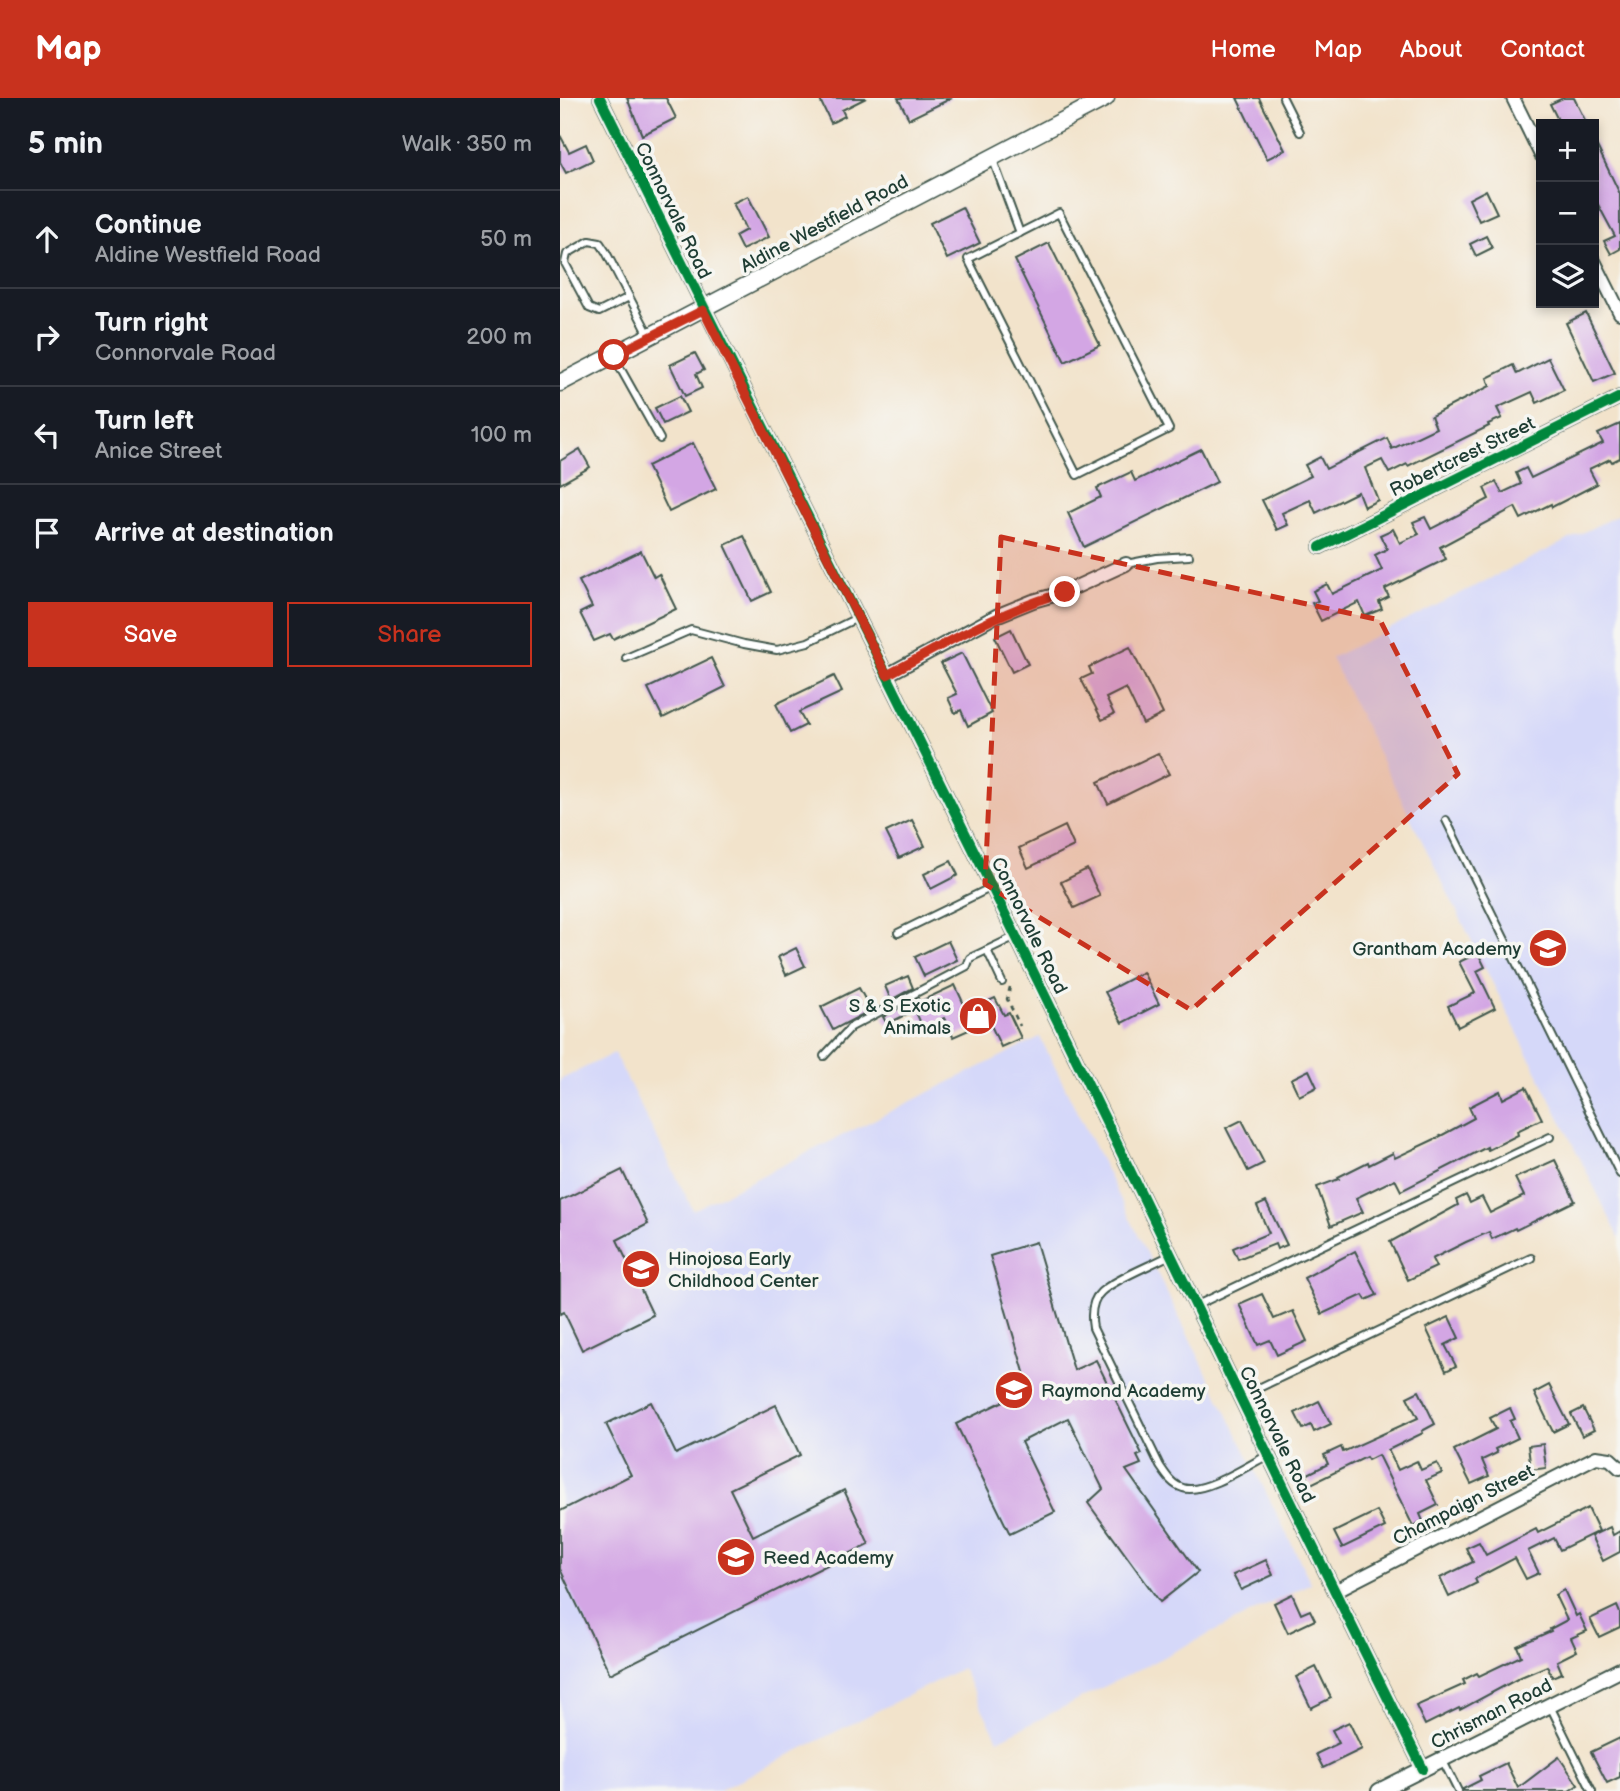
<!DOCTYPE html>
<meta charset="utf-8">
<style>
body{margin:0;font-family:"Balsamiq Sans",sans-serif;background:#242831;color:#f1f3f6}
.controls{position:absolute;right:21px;top:21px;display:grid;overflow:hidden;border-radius:0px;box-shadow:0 4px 10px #0003}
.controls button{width:63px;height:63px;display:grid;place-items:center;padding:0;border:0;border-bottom:2px solid #363941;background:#171b24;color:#f1f3f6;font:35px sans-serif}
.stop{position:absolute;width:21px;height:21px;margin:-16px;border:5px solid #c8321e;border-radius:50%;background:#fff}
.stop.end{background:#c8321e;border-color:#fff;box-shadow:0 2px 7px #0008}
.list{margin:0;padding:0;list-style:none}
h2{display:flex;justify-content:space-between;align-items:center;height:91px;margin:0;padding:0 28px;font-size:30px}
h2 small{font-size:23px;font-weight:400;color:#9ea1a6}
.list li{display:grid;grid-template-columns:46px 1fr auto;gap:21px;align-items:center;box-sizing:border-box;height:98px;padding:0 28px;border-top:2px solid #363941}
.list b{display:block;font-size:26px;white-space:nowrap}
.list p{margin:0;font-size:23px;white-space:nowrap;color:#9ea1a6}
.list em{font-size:23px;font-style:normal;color:#9ea1a6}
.actions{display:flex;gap:14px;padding:21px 28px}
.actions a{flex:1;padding:16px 0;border:2px solid #c8321e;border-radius:0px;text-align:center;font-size:24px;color:#c8321e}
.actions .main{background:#c8321e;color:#fff}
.icon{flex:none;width:38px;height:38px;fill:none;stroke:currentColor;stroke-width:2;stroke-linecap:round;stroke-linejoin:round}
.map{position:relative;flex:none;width:1060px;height:1693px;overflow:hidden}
header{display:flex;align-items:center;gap:42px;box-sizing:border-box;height:98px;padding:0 35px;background:#c8321e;color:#fff}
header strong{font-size:33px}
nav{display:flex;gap:38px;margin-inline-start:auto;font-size:24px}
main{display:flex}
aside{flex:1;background:#171b24}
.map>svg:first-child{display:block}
</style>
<header>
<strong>Map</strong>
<nav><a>Home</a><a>Map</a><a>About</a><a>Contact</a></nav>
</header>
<main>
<aside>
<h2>5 min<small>Walk · 350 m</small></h2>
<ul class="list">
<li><svg class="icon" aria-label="ahead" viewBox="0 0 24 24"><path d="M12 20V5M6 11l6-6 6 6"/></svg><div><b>Continue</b><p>Aldine Westfield Road</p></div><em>50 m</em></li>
<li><svg class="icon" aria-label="right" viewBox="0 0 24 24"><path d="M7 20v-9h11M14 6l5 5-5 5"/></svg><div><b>Turn right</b><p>Connorvale Road</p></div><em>200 m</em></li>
<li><svg class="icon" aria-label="left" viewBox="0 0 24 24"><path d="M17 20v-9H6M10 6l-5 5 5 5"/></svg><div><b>Turn left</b><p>Anice Street</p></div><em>100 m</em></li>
<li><svg class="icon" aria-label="arrive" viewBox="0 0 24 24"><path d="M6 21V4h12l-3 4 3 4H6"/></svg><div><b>Arrive at destination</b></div></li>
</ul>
<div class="actions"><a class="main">Save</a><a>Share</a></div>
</aside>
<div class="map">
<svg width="1060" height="1693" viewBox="0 0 1060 1693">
<rect width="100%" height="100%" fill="#f6f6f2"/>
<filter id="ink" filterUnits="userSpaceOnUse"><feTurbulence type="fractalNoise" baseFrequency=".0143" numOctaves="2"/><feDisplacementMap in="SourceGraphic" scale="14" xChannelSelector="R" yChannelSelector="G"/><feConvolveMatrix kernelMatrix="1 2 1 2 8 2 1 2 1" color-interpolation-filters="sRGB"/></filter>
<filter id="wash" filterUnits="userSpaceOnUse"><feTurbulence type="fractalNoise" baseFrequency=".00686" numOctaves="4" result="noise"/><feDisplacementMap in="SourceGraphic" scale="28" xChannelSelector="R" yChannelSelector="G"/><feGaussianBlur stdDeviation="1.57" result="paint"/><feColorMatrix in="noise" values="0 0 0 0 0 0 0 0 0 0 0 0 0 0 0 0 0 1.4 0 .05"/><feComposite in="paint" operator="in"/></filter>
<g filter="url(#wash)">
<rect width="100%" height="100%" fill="#f2e3cb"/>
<g fill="#d5d8f9">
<path d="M1060,416V1141L771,560Z"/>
<path d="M480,939L751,1485L438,1642L402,1570L158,1693H0V982L54,955L133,1112Z"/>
</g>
<g id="blocks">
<g fill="#d3a6e4">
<path d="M67,0H106L116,20L82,37Z"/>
<path d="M259,0H306L282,12L285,18L271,25Z"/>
<path d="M338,0H392L349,21Z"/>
<path d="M677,0H699L725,52L707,61Z"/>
<path d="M1003,0H1014L1025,22L1017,26H1000L990,6Z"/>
<path d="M0,37L9,54L26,46L33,62L6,75L0,64Z"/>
<path d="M1034,42L1060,96V151L1051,156L1044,143L1055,138L1034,99Z"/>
<path d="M926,92L937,115L919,123L909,101Z"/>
<path d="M188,98L209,139L182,152L175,138L186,132L173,105Z"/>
<path d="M402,109L420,145L387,161L370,125Z"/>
<path d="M926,138L932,150L916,158L910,146Z"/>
<path d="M489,145L540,247L505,264L455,162Z"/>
<path d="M1026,215L1055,275L1034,284L1006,225Z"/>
<path d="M135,255L144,272L136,276L142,290L125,298L110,267Z"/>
<path d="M988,260L1004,292L977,305L972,294L937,310L942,320L928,326L929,328L848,368L847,366L829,375L822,362L805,370L818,402L804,409L798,394L756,415L750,402L722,415L728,427L717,432L702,402L751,378L745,367L760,359L766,371L827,340L832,351L876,330L871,318L930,288L927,280L953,267L957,276Z"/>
<path d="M120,298L128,314L103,326L95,310Z"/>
<path d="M1060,326V360L1052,364L1050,361L1029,371L1037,386L992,409L991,406L961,421L955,409L880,449L886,461L825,491L829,499L819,504L822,511L805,518L799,504L761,523L752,505L758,503L753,493L767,486L772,496L822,472L815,457L827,451L820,437L833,431L840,445L859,436L853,424L865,419L871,431L929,401L924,390L936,384L942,395L961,386L956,375L966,370L971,380L1043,345L1038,336Z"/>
<path d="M133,345L156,391L109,414L87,368Z"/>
<path d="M20,351L30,369L0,386V363Z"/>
<path d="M641,351L657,384L524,449L508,415L541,399L537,390L571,374L575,383Z"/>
<path d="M184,438L211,494L192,503L165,447Z"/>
<path d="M81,453L94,479L99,476L116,511L53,541L50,536L34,543L20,515L32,509L19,483Z"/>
<path d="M451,531L468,566L452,574L435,539Z"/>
<path d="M570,549L603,616L583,626L566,590L546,600L554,616L542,622L521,581L532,576L529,569Z"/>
<path d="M402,555L432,615L408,628L401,612L395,615L388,600L397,596L381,565Z"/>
<path d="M151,560L165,589L103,620L88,590Z"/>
<path d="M274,578L282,594L239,614L246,627L230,635L216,606Z"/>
<path d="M598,655L609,676L548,706L538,684Z"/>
<path d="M352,722L365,748L339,760L326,734Z"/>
<path d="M505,728L514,748L468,770L459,750Z"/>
<path d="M391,763L398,777L371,791L364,776Z"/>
<path d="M527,771L540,798L514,810L501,784Z"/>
<path d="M388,843L397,862L364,878L355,859Z"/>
<path d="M236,850L245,868L226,877L218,859Z"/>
<path d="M918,855L925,869L917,873L935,910L898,929L888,908L915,895L899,864Z"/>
<path d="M583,874L599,906L562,925L545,894Z"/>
<path d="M348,878L353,890L331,902L325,888Z"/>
<path d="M395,887L407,913L435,900L444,917L449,915L461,940L441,949L429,923L393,939L384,920L363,930L355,912L327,926L323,919L358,900L359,904Z"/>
<path d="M299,890L311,912L273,932L261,909Z"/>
<path d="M749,972L757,989L739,998L731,981Z"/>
<path d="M966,989L982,1021L957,1033L958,1037L928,1052L927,1049L841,1093L835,1081L796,1100L803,1114L771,1128L757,1089L779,1081L778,1079L808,1064L809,1067L833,1055L835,1060L875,1041L914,1020L909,1009L940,993L943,1001Z"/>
<path d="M682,1022L704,1065L688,1073L666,1030Z"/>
<path d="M995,1062L1015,1103L956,1132L955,1130L932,1141L929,1134L906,1144L872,1161L876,1169L848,1182L830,1144L898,1107L896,1102L906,1097L910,1105L922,1099L930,1115L964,1098L955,1080Z"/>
<path d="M62,1072L88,1126L57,1142L93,1217L22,1252L4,1214L0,1216V1103Z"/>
<path d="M706,1104L727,1147L717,1151L715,1146L678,1161L673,1150L709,1135L697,1108Z"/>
<path d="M476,1144L514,1272L536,1262L582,1356L577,1358L581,1366L566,1372L638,1474L600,1504L528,1405L543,1391L508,1320L461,1344L495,1414L450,1436L396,1326L469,1291L430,1158Z"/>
<path d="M795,1153L817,1197L806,1202L803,1197L762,1216L744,1180Z"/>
<path d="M702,1196L714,1221L733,1213L747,1243L717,1257L710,1242L698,1247L679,1206Z"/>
<path d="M889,1219L899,1240L885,1247L896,1268L886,1273L866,1230Z"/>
<path d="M989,1287L1009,1326L993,1334L974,1295Z"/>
<path d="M859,1293L875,1326L862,1333L863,1335L828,1352L838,1372L857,1363L861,1372L877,1365L882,1375L866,1382L878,1407L860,1416L863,1423L853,1428L818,1357L808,1362L806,1359L751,1386L746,1377L768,1366L764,1357L781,1349L783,1354L858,1320L847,1299Z"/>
<path d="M759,1303L771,1326L754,1334L751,1327L743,1331L735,1315Z"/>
<path d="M91,1304L116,1356L216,1307L240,1357L170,1391L193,1438L284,1392L309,1446L50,1576L0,1471V1413L71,1377L46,1326Z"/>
<path d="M950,1310L955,1321L950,1323L958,1340L935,1351L937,1355L922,1362L929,1378L911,1386L894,1352L936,1331L930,1320Z"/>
<path d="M1023,1310L1034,1332L1022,1338L1011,1316Z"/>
<path d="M983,1346L986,1370L971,1372L968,1348Z"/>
<path d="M1028,1410L1039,1433L1000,1452L994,1440L968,1453L979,1475L966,1481L955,1460L915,1481L917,1485L889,1499L880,1480L913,1464L906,1450L919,1444L926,1457L976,1431L978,1435Z"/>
<path d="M817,1413L825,1429L782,1450L774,1434Z"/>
<path d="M1050,1429L1053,1437L1060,1433V1454L1043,1463L1031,1438Z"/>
<path d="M706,1462L713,1477L681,1492L673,1477Z"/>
<path d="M1004,1492L1016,1518L1019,1516L1027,1533L1011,1540L1017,1553L997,1563L1002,1575L992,1579L987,1568L961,1579L900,1612L899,1610L865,1627L856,1608L905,1586L903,1582L917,1575L919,1578L961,1558L957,1548L991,1533L990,1531L1007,1522L995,1497Z"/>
<path d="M732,1496L741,1516L750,1512L755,1522L728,1535L714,1505Z"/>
<path d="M1057,1508L1060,1515V1529L1039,1539L1030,1521Z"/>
<path d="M756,1569L771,1600L751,1610L736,1579Z"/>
<path d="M789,1624L802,1651L763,1670L756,1656L779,1645L772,1632Z"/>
<path d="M1060,1640V1679L1047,1685L1031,1654Z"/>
<path d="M999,1659L1018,1687L1009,1693H904L903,1691L921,1682L919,1678L946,1665L958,1690Z"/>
</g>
</g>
</g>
<g filter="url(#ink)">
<use href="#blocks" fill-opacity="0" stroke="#3f564b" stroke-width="2"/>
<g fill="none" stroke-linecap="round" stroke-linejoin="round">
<g stroke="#3f564b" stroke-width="10">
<g id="service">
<path d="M723,0L740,34"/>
<path d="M433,62L460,135"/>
<path d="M499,115L609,331L517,377L408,161Z"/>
<path d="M69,199L39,214L29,210L5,165L7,156L29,143L40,145L46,154L89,237"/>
<path d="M54,259L100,341"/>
<path d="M566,466L597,460L629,458"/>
<path d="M66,560L131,532L184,546L217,552L248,544L299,519"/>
<path d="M886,722L1060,1076"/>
<path d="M338,835L432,789"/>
<path d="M442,884L427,852L456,838"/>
<path d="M264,958L291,929L407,868L410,860L427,852"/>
<path d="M610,1157C592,1167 555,1181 541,1194C531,1203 531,1218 533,1230L600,1368C606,1377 612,1387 623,1390C643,1397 689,1367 708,1357"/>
<path d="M635,1208L990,1039"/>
<path d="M680,1299L971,1160"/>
<path d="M990,1608L1032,1693"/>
<path d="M882,1661L898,1693"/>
</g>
</g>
<g stroke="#3f564b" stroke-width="16">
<g id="minor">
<path d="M40,0C164,255 294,508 419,763C568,1065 712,1370 863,1671"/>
<path d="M953,0L981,57"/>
<path d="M1034,163L1060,215"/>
<path d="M760,449L1060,299"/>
<path d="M327,577L436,518L473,503L505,494L566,466"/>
<path d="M775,1493L1036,1359L1050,1361L1060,1370"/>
</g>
</g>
<g stroke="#3f564b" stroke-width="18">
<path id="tertiary" d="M819,1693L1060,1572"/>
</g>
<g stroke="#3f564b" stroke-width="19">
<path id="secondary" d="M0,285L546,0"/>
</g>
<path stroke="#3f564b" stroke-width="2.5" stroke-dasharray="5 5" stroke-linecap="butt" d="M450,889L447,901L460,928"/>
<use href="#service" stroke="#fff" stroke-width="6"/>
<use href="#minor" stroke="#fff" stroke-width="12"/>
<use href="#tertiary" stroke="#fff" stroke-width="14"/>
<use href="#secondary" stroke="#fff" stroke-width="16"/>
<g stroke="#f6f6f2" stroke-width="15">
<g id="cycleway">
<path d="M40,0C164,255 294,508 419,763C568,1065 712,1370 863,1671"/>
<path d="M760,449L1060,299"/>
</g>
</g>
<use href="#cycleway" stroke="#00873e" stroke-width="10"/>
</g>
</g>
<g fill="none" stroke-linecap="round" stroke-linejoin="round" filter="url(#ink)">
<path stroke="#c8321e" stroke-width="9" d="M54,257L143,212L327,577C386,545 440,513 505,494"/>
</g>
<path fill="#c8321e" fill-opacity="0.2" stroke="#c8321e" stroke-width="5" stroke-dasharray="14 9" stroke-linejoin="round" d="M441,439L820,522L898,676L631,912L425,786Z"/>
<defs>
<g id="school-disc" transform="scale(2.0125)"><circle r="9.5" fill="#c8321e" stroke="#f6f6f2"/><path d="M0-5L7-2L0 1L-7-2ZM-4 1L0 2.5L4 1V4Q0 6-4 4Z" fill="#fff"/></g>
<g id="shop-disc" transform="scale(2.0125)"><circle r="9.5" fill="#c8321e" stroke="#f6f6f2"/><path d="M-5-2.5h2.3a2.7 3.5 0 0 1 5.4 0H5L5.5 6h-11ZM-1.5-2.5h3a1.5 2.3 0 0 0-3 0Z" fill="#fff"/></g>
</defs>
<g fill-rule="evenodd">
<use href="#school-disc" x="988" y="850"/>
<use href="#shop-disc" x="418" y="918"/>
<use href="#school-disc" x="81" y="1171"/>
<use href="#school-disc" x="454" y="1292"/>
<use href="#school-disc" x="176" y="1459"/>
</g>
<g text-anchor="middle" stroke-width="7" stroke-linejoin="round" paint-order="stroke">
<g font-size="19" fill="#1f3d34" stroke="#f6f6f2">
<text transform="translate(114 112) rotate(64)" y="7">Connorvale Road</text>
<text transform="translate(264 125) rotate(-28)" y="7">Aldine Westfield Road</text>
<text transform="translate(902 358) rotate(-26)" y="7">Robertcrest Street</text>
<text transform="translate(470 827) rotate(64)" y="7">Connorvale Road</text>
<text transform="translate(718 1336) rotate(64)" y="7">Connorvale Road</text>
<text transform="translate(903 1406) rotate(-27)" y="7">Champaign Street</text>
<text transform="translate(931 1615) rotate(-27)" y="7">Chrisman Road</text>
</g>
<g font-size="19" fill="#1f3d34" stroke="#f6f6f2" text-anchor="start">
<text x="961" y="857" text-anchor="end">Grantham Academy</text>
<text x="391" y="914" text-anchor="end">S &amp; S Exotic<tspan x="391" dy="22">Animals</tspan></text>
<text x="108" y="1167">Hinojosa Early<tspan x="108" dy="22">Childhood Center</tspan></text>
<text x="481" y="1299">Raymond Academy</text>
<text x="203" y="1466">Reed Academy</text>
</g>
</g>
</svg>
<div class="controls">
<button>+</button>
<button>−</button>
<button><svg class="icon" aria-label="layers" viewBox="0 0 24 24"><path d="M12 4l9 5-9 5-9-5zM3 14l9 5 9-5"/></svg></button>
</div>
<div class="stop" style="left:54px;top:257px"></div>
<div class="stop end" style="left:505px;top:494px"></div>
</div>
</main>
